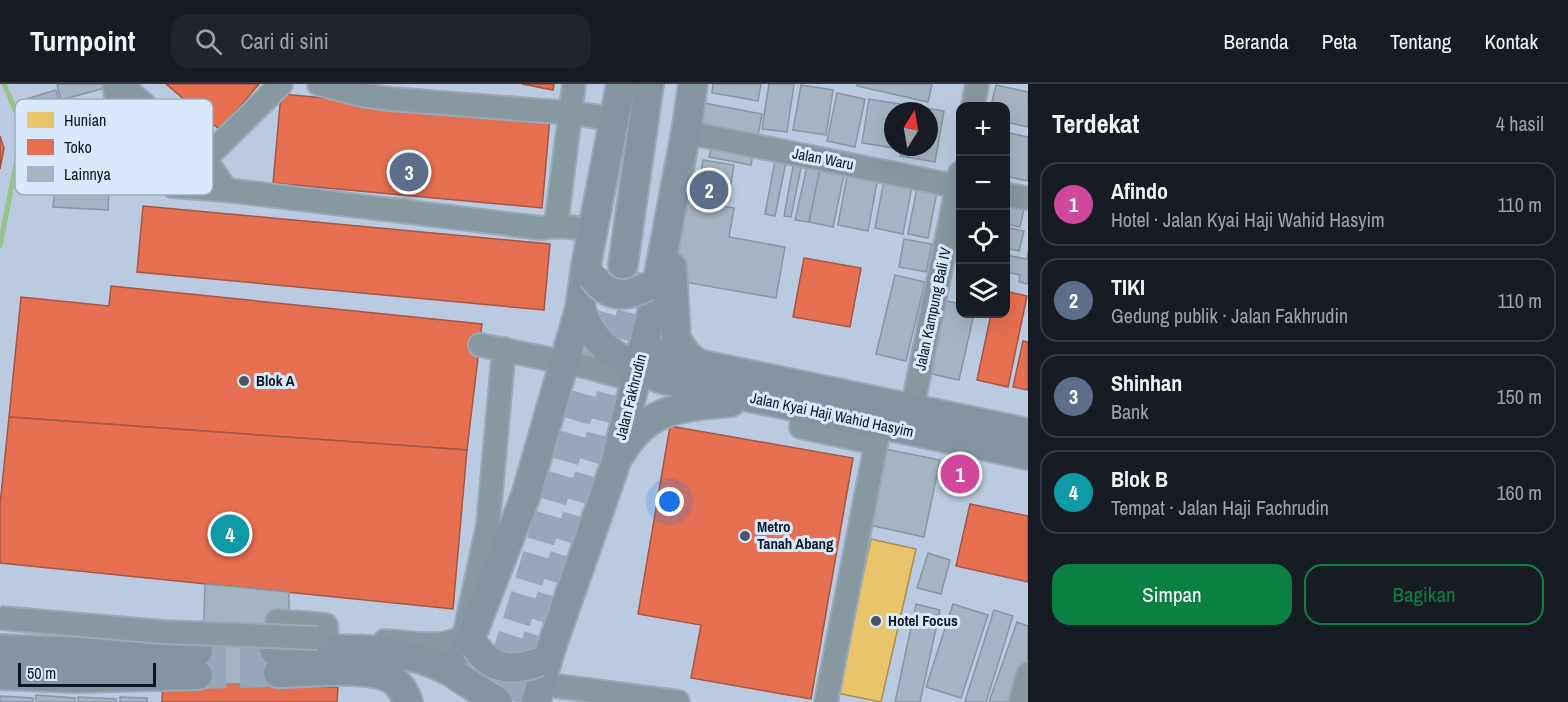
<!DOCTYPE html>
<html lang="id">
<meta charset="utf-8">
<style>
body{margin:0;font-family:"Archivo Narrow",sans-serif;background:#20242c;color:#f1f3f6}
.controls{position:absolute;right:18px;top:18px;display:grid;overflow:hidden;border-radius:12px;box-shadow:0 6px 24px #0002}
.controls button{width:54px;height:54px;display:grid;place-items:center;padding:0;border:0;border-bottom:2px solid #363941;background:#171b24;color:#f1f3f6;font:30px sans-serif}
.compass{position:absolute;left:884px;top:18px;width:54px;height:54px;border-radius:50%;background:#171b24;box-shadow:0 6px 24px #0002;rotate:11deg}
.scale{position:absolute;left:18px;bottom:15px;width:138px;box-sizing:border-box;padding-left:6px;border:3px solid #0c1725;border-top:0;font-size:16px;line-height:21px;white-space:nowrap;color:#0c1725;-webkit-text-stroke:4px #d9e9fd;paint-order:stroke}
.you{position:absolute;left:670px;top:418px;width:21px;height:21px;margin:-15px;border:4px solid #fff;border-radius:50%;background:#1a73e8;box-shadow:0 0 0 9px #1a73e833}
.badge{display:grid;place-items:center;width:39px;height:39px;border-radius:50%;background:#0b8043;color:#fff;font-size:20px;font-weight:700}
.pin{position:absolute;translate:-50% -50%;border:3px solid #fff;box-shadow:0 2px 6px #0006}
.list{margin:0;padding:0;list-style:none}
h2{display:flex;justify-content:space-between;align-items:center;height:78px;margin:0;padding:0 24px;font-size:26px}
h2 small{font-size:20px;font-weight:400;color:#9ea1a6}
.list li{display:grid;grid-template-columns:39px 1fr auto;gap:18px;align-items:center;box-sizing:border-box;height:84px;margin:0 12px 12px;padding:0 12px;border:2px solid #363941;border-radius:18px}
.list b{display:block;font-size:22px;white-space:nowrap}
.list p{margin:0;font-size:20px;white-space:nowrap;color:#9ea1a6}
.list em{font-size:20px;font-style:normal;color:#9ea1a6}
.actions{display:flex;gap:12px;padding:18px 24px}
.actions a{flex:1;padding:14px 0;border:2px solid #0b8043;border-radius:18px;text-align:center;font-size:21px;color:#0b8043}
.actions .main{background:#0b8043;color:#fff}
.icon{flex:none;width:33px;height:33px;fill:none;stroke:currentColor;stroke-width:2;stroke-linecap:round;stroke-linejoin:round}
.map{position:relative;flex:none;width:1028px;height:618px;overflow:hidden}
header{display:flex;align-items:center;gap:36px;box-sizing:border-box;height:84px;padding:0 30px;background:#171b24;border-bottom:2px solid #363941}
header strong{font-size:28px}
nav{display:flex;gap:33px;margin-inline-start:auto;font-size:21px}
.search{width:420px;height:54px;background:#20242c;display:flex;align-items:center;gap:15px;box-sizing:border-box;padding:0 21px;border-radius:18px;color:#9ea1a6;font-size:22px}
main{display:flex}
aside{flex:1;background:#171b24}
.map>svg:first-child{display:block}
</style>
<header>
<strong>Turnpoint</strong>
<div class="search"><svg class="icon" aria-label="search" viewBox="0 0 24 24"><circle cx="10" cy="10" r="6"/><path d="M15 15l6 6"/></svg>Cari di sini</div>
<nav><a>Beranda</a><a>Peta</a><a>Tentang</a><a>Kontak</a></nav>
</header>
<main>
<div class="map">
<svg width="1028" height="618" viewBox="0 0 1028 618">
<rect width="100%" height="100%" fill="#bacbe1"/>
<path fill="#e9c46a" stroke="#a79055" stroke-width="1.5" d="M871,455L916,465L881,618L837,609Z"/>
<g fill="#e76f51" stroke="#a55544" stroke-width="1.5">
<path d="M166,0H259L220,46Z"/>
<path d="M522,0H554L553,6Z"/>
<path d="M281,10L550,34L542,124L273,99Z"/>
<path d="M0,52L4,64L0,85Z"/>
<path d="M143,122L550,160L544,226L137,188Z"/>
<path d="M804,174L861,184L850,243L793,233Z"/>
<path d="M111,202L482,240L467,366L9,333L21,213L109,222Z"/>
<path d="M1005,207L1027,212L1008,303L977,296L991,230H1005Z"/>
<path d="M1023,257L1028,258V306L1013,303Z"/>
<path d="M9,333L467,366L453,525L0,479V421Z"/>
<path d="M670,342L853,374L811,615L691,594L701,541L638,530Z"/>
<path d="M970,420L1028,432V498L956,482Z"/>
<path d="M163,597L338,603L337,618H162Z"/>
</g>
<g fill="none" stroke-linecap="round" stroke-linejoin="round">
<path stroke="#97c489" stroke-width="5" d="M0,162L23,44L4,0"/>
</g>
<g fill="#a5b4c3" stroke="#8596a4" stroke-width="1.5">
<path d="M62,0H104L105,4L61,16L57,1Z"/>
<path d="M713,0H761L758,17L712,9Z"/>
<path d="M769,0H794L787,48L762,45Z"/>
<path d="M857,0H932L928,18L857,2Z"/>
<path d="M801,1L833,6L826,51L793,46Z"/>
<path d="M996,1L1028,8V43L1005,38V22H991Z"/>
<path d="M56,6L67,42L34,52L23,16Z"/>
<path d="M837,9L865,15L855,63L827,57Z"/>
<path d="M869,15L900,20L899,27H893L894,64L862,59Z"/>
<path d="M704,19L762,30L758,51L700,39Z"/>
<path d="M909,21L944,27L935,78L900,72L902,63H929V27H908Z"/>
<path d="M1005,48L1028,53V97L1005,92Z"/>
<path d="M713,57L754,65L751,81L709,73Z"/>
<path d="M776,71L787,73L775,132L765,130Z"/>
<path d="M703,76L734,81L731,100L700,94Z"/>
<path d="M794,77L802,79L791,133L784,132Z"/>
<path d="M808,78L821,81L809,138L795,136Z"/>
<path d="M821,81L845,86L833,143L809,138Z"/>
<path d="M885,91L913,96L903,150L875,144Z"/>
<path d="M847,92L877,98L868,147L838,141Z"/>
<path d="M55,103L109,106L108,126L53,123Z"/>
<path d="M917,104L937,108L928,154L908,150Z"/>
<path d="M687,116L734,124L729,153L785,163L776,214L673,196Z"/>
<path d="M1005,116L1025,120L1020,143L1005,140Z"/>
<path d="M1005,143L1024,147L1019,167L1005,164Z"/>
<path d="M904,155L932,160L926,188L899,183Z"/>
<path d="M957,161H960V179L953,177Z"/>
<path d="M1028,167V200L1019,198L1020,191L1005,188V171L1027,175Z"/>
<path d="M895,191L925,198L906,277L876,270Z"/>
<path d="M943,216L960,220V230H974L959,296L927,289Z"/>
<path d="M885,365L940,376L924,453L869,441Z"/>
<path d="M928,469L950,476L941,510L917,504Z"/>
<path d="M205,500L289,508V601L202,599Z"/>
<path d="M916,520L940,526L920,618H895Z"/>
<path d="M953,520L988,531L961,614L926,603Z"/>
<path d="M994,526L1013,532L986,618H968L965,617Z"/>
<path d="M1017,538L1028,542V586L1017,618H989Z"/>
<path d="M36,611L75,614V618H36Z"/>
<path d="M0,612L33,614V618H0Z"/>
<path d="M78,613L116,615V618H78Z"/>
<path d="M120,613L147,614V618H120Z"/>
</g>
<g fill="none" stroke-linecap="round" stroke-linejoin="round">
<g stroke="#97a7bb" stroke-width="28" stroke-dasharray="28 14" stroke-linecap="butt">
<path d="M198,567L274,566"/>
<path d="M198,591L278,589"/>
<path d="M491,618L525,511L621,186"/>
<path d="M516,618L570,454L600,353L642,184"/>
</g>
<g stroke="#9aa8b8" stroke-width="26">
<g id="minor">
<path d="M114,0C124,55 129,66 173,102"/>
<path d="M121,0L205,75L226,106"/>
<path d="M319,0L362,11L391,15L571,29L614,35"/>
<path d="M973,22L977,0"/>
<path d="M686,48L960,103"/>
<path d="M173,102L226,106L541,144C560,141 574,143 592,147"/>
<path d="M173,102L205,75L281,0"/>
<path d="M1005,111L1028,114"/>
<path d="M556,141L574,0"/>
<path d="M480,261L588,283L634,296"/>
<path d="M805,325L801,343L876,359"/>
<path d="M912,326L960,89"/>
<path d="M277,537L326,541L328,565"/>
<path d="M385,557C405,558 454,568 465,548L488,441L504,265"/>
<path d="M541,600L678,618"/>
<path d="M826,618L880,340"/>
<path d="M1020,618L1028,590"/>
</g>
</g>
<g stroke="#9aa8b8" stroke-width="32">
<g id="major">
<path d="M623,181L649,0"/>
<path d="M672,183L676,255L686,270L698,280"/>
<path d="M580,224C583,231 586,239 590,245C605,270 636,285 662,295L1028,371"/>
<path d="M642,265L698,280L1028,349"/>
<path d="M621,369C648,323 682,323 731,318"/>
<path d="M0,565L86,568L198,567"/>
<path d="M274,566C336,565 402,558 456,591"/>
<path d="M440,581C452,581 460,577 466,566L526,411L580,224L586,181L621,0"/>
<path d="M278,589C307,589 362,582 388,593C399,598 404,607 408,618"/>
<path d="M0,591L74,594L198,591"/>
<path d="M536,618L550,567L615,381L652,227L686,48L693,0"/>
</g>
</g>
<use href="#minor" stroke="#8699a1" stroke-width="22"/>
<use href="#major" stroke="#8395a0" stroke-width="28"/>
<g stroke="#9aa8b8" stroke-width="26" stroke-linecap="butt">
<path id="minor-bridge" d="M0,534L163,548L318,554"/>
</g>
<g stroke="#9aa8b8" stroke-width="32" stroke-linecap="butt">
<g id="major-bridge">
<path d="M593,193C606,213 627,214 646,203"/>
<path d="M476,563C491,587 515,587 539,578"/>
<path d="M457,592L498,618"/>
</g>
</g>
<use href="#minor-bridge" stroke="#8699a1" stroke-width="22"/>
<use href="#major-bridge" stroke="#8395a0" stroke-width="28"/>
</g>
<g fill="#495667" stroke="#d9e9fd" stroke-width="2">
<circle cx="244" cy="297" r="6"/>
<circle cx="745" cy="452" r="6"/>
<circle cx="876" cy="537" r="6"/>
</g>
<g text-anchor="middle" stroke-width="6" stroke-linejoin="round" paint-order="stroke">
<g font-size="15" fill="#0c1725" stroke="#d9e9fd">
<text transform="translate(823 75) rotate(11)" y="5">Jalan Waru</text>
<text transform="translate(933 225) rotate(-78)" y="5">Jalan Kampung Bali IV</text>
<text transform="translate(631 313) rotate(-76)" y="5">Jalan Fakhrudin</text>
<text transform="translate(832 331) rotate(12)" y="5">Jalan Kyai Haji Wahid Hasyim</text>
</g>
<g font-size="15" font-weight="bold" fill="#0c1725" stroke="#d9e9fd" text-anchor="start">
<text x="256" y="302">Blok A</text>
<text x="757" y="448">Metro<tspan x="757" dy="17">Tanah Abang</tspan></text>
<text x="888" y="542">Hotel Focus</text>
</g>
</g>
<rect x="15" y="15" width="198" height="96" rx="9" fill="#d9e9fd" stroke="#9caabc" stroke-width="1.5"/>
<rect x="27" y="28" width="27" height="16" fill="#e9c46a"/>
<rect x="27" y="55" width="27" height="16" fill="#e76f51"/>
<rect x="27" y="82" width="27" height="16" fill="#a5b4c3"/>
<g font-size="16" fill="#0c1725">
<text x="64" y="42">Hunian</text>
<text x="64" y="69">Toko</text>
<text x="64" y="96">Lainnya</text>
</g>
</svg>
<div class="controls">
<button>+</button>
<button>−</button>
<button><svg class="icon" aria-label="locate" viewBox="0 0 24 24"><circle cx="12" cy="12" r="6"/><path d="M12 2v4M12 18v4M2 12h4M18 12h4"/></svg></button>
<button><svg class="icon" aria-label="layers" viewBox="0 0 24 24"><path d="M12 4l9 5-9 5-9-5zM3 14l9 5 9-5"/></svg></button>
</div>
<svg class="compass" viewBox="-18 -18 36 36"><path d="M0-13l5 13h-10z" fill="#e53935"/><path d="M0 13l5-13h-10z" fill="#9ea1a6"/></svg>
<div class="scale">50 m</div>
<div class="you"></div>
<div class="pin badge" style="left:960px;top:390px;background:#d1479c">1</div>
<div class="pin badge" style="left:709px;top:106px;background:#5c6f8a">2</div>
<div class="pin badge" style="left:409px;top:88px;background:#5c6f8a">3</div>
<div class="pin badge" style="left:230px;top:450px;background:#0f9aa8">4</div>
</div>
<aside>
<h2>Terdekat<small>4 hasil</small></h2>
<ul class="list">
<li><span class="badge" style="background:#d1479c">1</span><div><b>Afindo</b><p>Hotel · Jalan Kyai Haji Wahid Hasyim</p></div><em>110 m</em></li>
<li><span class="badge" style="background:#5c6f8a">2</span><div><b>TIKI</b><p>Gedung publik · Jalan Fakhrudin</p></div><em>110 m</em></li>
<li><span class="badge" style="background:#5c6f8a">3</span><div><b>Shinhan</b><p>Bank</p></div><em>150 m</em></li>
<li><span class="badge" style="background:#0f9aa8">4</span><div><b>Blok B</b><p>Tempat · Jalan Haji Fachrudin</p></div><em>160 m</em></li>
</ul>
<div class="actions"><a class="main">Simpan</a><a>Bagikan</a></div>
</aside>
</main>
